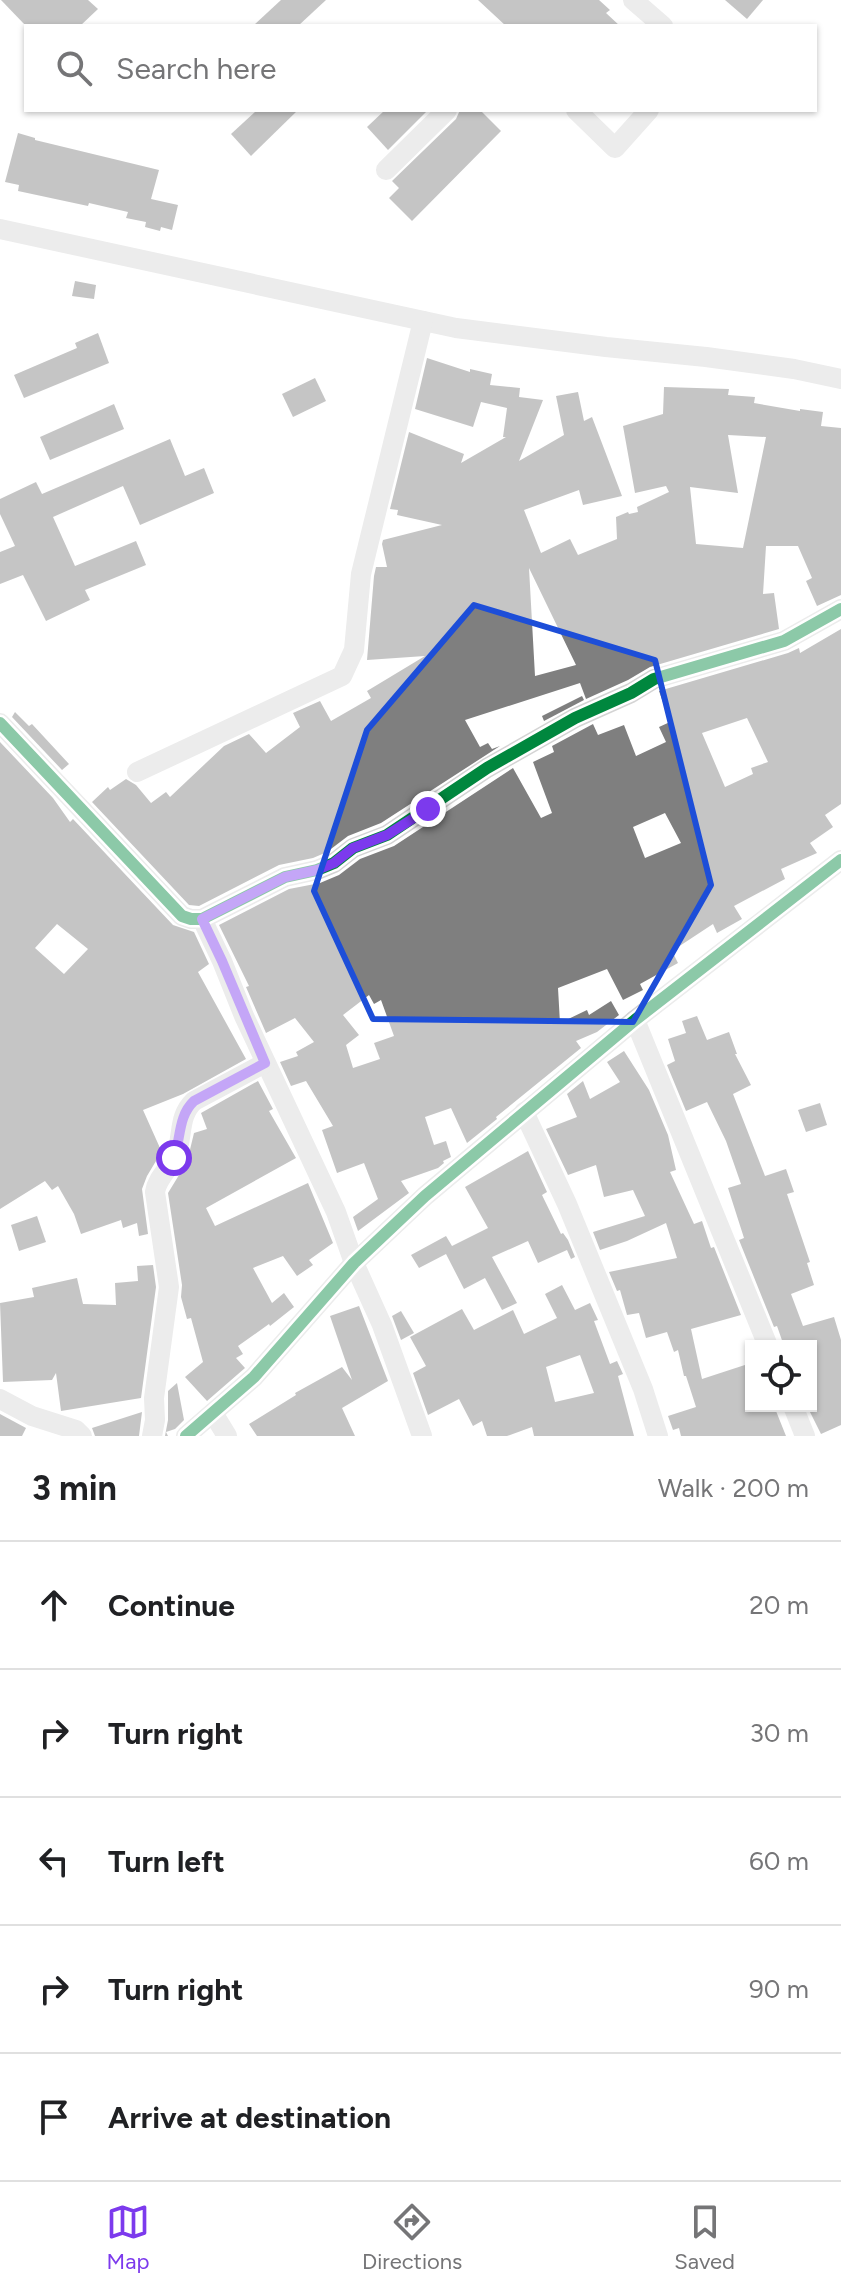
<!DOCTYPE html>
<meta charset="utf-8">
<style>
body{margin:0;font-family:Figtree,sans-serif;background:#f2f2f2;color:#202124}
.controls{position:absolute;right:24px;bottom:24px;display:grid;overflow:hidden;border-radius:0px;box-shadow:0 2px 6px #0004}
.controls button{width:72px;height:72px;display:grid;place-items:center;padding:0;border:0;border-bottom:2px solid #e0e0e0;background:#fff;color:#202124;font:40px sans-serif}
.stop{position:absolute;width:24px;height:24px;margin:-18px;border:6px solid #7c3aed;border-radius:50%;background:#fff}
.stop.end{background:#7c3aed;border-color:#fff;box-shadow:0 2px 8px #0008}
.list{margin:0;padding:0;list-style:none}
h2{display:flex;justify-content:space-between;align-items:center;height:104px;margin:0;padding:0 32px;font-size:34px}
h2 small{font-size:26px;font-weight:400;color:#757577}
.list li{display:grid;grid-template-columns:52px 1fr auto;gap:24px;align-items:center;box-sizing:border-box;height:128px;padding:0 32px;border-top:2px solid #e0e0e0}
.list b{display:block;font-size:30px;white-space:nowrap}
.list em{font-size:26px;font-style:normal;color:#757577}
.icon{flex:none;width:44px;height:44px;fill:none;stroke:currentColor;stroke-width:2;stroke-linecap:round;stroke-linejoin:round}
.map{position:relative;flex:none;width:841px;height:1436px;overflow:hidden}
.search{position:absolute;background:#fff;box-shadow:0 2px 6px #0004;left:24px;right:24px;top:24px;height:88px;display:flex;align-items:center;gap:20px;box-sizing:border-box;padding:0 28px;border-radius:0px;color:#757577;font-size:30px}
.sheet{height:744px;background:#fff}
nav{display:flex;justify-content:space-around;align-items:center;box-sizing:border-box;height:112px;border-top:2px solid #e0e0e0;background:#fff;font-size:22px;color:#757577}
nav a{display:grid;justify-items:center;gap:4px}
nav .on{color:#7c3aed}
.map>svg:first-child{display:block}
</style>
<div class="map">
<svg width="841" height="1436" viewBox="0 0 841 1436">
<rect width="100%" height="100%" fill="#fff"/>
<g fill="#7f7f7f" fill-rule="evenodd">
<path d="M1,0H88L98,9L80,26H26Z"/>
<path d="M281,0H326L298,26H253Z"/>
<path d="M478,0H599L610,10L606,13L620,26H506Z"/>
<path d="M725,0H763L747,19Z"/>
<path d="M257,110H298L251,156L231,134Z"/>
<path d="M385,110H428L388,150L367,127Z"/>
<path d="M460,110H480L501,131L412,221L389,198L399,188L392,181L456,119Z"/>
<path d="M18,133L35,138V140L159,170L151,199L178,205L172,230L161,227L160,231L145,227L146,222L126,218L128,212L89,203L88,206L18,191L19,185L5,182Z"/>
<path d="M75,281L96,285L94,299L72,296Z"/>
<path d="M98,333L109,363L24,398L14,375L77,348L75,343Z"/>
<path d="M427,358L470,372V369L492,374L490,385L520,388L519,397L543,400L519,461L564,435L556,396L578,392L584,421L592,417L622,496L583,505L579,490L524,510L541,553L570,539L578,555L617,539L616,517L628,512L629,514L638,512L637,507L669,492L666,486L635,493L623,426L663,414L664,387L729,389L728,395L755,397L754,403L800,411V409L823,412L821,426L841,428V595L817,606L806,581L812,578L798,546H766L763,594L774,593L779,629L650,667L628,680L586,699L580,683L465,720L480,747L488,743L492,749L500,746L381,823L348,836L327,852L313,858L279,865L199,906L189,905L92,802L108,787L110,790L126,779L136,785L151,803L166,792L170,797L224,746L249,734L266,753L300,727L293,713L320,701L331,721L371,698L367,691L425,656L367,660L374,576L376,567H387L382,544L383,540L442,525L397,515L398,510L390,509L409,432L464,454L461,463L506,437H503L507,408L481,402L473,427L415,409ZM728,435L766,437L743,548L696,544L690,487L738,493ZM529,568L576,665L535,676Z"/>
<path d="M315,378L326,401L293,417L282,394Z"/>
<path d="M114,404L124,429L50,460L40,437Z"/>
<path d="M170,439L185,476L204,468L214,493L140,525L123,486L53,517L75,566L136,541L146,565L85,590L90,600L46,621L23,575L0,584V552L15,546L0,514V499L36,482L42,494Z"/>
<path d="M841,629V804L825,815L833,827L810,843L817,853L781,869L785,879L734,906L742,919L717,933L713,924L672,951L678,963L640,984L643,990L623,1000L607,969L558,988L560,1023L587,1010L589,1015L611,1001L619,1015L597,1032L576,1041L581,1048L496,1117L497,1119L467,1143L451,1108L425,1117L434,1145L446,1141L451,1157L443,1161L444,1163L438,1168L401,1181L409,1193L358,1231L353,1217L378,1199L364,1163L337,1173L322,1130L333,1126L306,1081L291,1086L280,1062L298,1056L296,1052L314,1042L295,1018L266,1033L246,987L249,986L219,925L289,889L320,883L339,875L360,859L394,846L513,768L541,818L552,813L533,762L554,752L552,746L593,724L598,735L624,725L636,756L666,742L659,727L670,722L659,691L788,653L799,648L800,653ZM747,718L768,762L751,768L753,774L725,787L702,733ZM665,813L681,843L645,858L633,827ZM369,995L374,1004L381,1000L394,1036L374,1043L380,1059L353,1068L346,1045L359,1035L343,1015Z"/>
<path d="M582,696L584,700L544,721L542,716Z"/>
<path d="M15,712L29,726L32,724L69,764L62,770L12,717Z"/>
<path d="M0,742L53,798L70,822L73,819L173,925L194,932L209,964L198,972L246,1059L183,1094L143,1110L160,1148L165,1146L147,1176L142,1189L148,1234L139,1236L137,1223L123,1228L121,1220L81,1234L74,1214L58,1186L52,1190L45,1181L0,1209ZM57,924L88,949L64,974L35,948Z"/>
<path d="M697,1016L707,1040L729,1032L737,1054H735L751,1085L733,1094L765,1176L786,1169L794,1192L787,1194L810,1262L807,1263L814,1285L791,1294L803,1326L834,1317L841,1340V1425L821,1434L810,1412L811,1346H784L777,1326L774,1327L739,1240L744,1238L728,1188L741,1184L726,1141L707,1102L686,1111L667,1065L675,1061L668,1039L686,1033L682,1021Z"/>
<path d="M624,1051L649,1090L668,1135L676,1170L670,1172L694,1224L702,1221L711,1248L714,1247L741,1315L691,1329L702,1379L751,1363V1406H774L786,1436H681L679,1428L673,1430L668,1416L696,1407L686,1376H684L678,1350L674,1352L667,1332L646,1338L639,1313L627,1315L620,1290L617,1291L609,1272L677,1258L666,1223L627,1241L600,1250L593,1232L645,1216L633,1190L604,1197L596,1165L568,1175L546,1129L577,1117L567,1094L583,1081L590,1099L620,1082L607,1062Z"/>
<path d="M258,1081L273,1109L269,1111L296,1158L206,1208L215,1226L308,1183L333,1243L309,1260L313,1265L297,1276L283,1256L253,1268L272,1303L284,1293L294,1307L270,1326L269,1324L238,1346L243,1354L236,1358L245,1368L207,1401L185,1377L203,1362L191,1318L187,1319L181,1297L182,1285L168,1193L187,1162L194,1133L207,1129L201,1113Z"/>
<path d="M820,1103L827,1125L806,1132L798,1110Z"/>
<path d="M528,1151L547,1192L542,1195L561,1234L563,1233L568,1240L575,1257L571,1259L567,1250L538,1263L528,1241L492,1257L517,1303L502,1310L485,1278L464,1289L446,1254L419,1268L411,1255L446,1236L452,1246L488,1228L465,1187Z"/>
<path d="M37,1216L46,1242L19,1251L11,1225Z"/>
<path d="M153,1265L156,1287L141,1398L61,1411L56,1373L52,1380L3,1382L0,1303L34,1297L32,1288L77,1278L83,1304L116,1305L115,1283L138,1281L137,1266Z"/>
<path d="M562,1285L575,1310L590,1303L598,1320L594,1321L610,1364L617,1361L623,1374L618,1376L634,1436H534L532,1427L507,1436H487L482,1421L473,1426L459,1399L428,1415L413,1373L426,1366L410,1337L462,1309L474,1330L513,1310L524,1334L557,1318L545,1294ZM580,1355L594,1393L555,1402L546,1367Z"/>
<path d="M359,1306L388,1381L342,1408L355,1436H257L249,1424L296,1395L295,1393L342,1367L352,1380L330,1316Z"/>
<path d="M401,1311L414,1333L401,1340L392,1316Z"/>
<path d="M177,1383L184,1420L175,1429L166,1432L168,1436H165L168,1420V1391Z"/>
<path d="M142,1412L139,1436H95L92,1428Z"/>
<path d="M0,1414L26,1428L22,1436H0Z"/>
</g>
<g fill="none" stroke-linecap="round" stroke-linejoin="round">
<g stroke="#d4d4d4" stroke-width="20">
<path d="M633,0L663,26"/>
<path d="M576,110L615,148L649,110"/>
<path d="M386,170L447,110"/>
<path d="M0,229L456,328L606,347L706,357L794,369L841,379"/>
<path d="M0,723L182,916L191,919H202L285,877L317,870L334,863L353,848L387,835L487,768L575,718L631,693L654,679L784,641L841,609"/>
<path d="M137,772L342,676L354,650L361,574L423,321"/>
<path d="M202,919L222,961L244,1016L336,1212L354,1263L382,1325L422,1436"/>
<path d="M635,1020L768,1346"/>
<path d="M524,1112L567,1204L643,1389L658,1436"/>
<path d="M0,1399L32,1416L76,1430L82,1436"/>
<path d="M793,1406L805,1436"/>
<path d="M213,1413L227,1436"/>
<path d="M152,1436L155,1420L154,1398L169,1287L155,1192C157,1178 169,1169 175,1157C184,1137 177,1117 194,1101L265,1063"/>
<path d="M186,1436L254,1377L354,1263L425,1196L635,1020L841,860"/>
</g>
<g stroke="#fff" stroke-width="17">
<g id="cycleway">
<path d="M0,723L182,916L191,919H202L285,877L317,870L334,863L353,848L387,835L487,768L575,718L631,693L654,679L784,641L841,609"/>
<path d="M186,1436L254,1377L354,1263L425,1196L635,1020L841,860"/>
</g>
</g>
<use href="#cycleway" stroke="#00873e" stroke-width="12"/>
</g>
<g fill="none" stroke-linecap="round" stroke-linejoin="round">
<path stroke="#7c3aed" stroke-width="10" d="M174,1158C181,1138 178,1116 194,1101L265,1063L222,961L202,919L285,877L317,870L334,863L353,848L387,835L428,809"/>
</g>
<path d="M0 0H841V1436H0ZM474,605L655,660L711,885L633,1022L373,1019L314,891L367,730Z" fill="#fff" fill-opacity=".55" fill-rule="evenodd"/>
<path fill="none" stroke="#1d4ed8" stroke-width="6" stroke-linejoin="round" d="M474,605L655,660L711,885L633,1022L373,1019L314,891L367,730Z"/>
</svg>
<div class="controls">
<button><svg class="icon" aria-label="locate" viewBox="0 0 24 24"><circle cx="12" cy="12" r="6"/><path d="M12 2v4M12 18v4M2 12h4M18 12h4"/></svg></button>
</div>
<div class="stop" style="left:174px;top:1158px"></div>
<div class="stop end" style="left:428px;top:809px"></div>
<div class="search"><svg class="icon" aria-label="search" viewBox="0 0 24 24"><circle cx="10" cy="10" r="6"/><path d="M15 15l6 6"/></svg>Search here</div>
</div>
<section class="sheet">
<h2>3 min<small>Walk · 200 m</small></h2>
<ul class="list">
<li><svg class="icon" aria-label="ahead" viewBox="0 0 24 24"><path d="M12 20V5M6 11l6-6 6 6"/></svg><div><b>Continue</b></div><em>20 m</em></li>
<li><svg class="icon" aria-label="right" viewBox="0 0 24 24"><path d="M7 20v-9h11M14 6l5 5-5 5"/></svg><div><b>Turn right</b></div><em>30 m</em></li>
<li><svg class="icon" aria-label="left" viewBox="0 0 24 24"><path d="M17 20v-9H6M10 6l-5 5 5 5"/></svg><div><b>Turn left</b></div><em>60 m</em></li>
<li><svg class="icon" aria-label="right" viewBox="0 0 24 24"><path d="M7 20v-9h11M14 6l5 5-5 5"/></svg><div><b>Turn right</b></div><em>90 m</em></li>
<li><svg class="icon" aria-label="arrive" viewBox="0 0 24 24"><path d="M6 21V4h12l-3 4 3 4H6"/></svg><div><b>Arrive at destination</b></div></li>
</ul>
</section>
<nav>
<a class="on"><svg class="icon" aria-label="map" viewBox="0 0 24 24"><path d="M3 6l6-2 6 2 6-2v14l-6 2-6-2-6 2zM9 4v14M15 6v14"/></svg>Map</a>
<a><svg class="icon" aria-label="directions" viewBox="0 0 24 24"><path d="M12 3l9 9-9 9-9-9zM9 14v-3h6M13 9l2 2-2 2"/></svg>Directions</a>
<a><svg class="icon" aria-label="saved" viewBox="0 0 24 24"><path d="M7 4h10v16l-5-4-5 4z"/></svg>Saved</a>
</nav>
